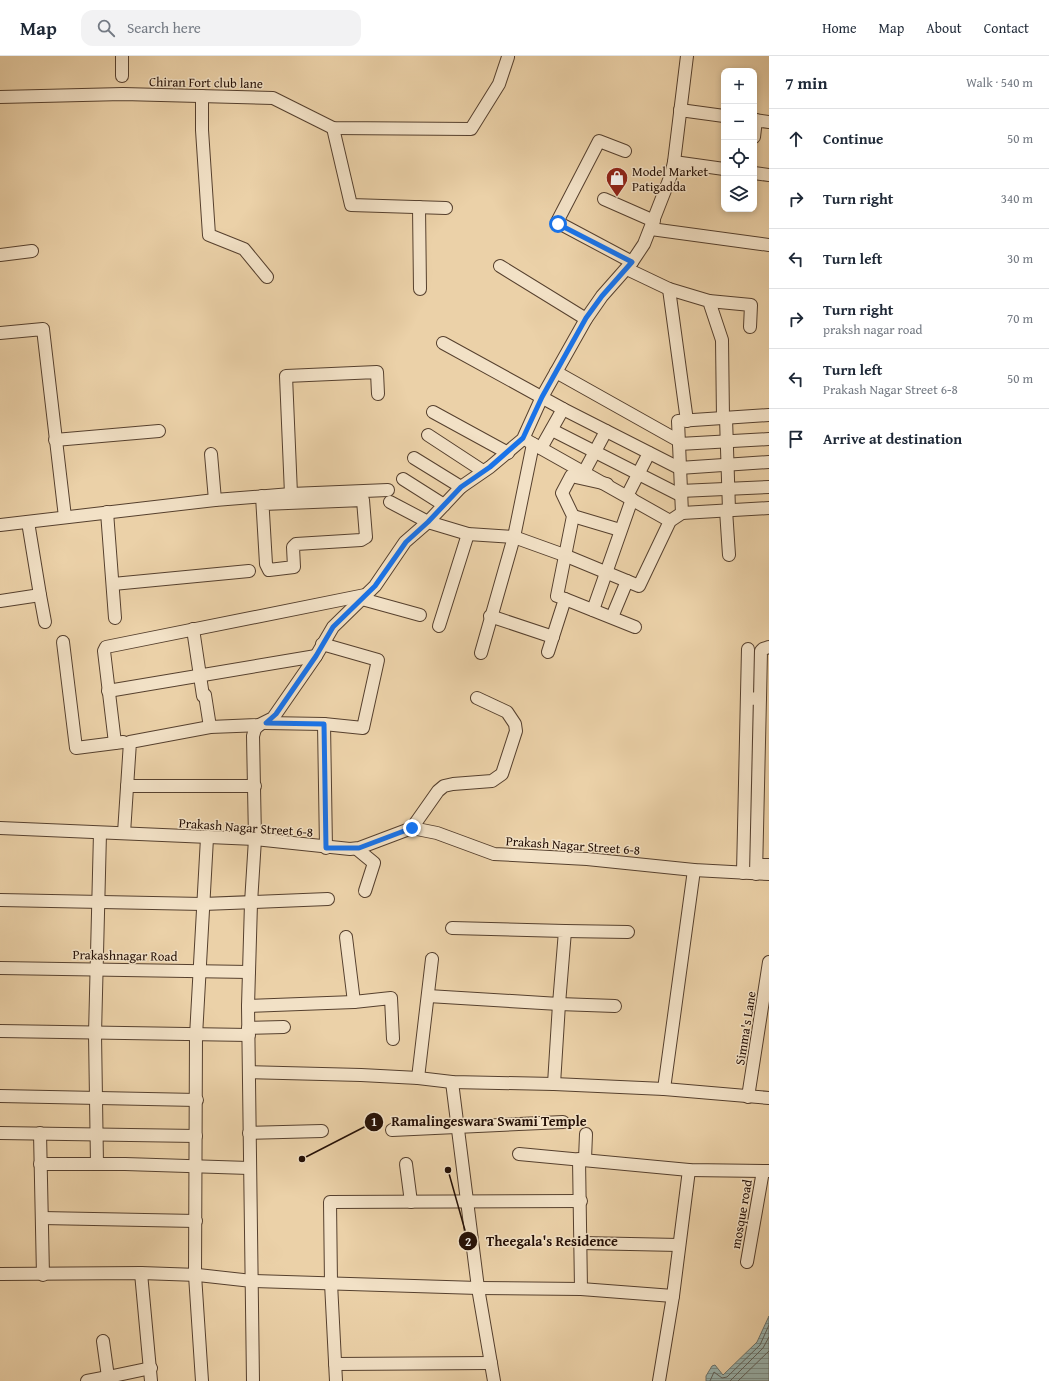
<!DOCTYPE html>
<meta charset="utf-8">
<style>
body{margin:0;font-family:"Gentium Book Plus",serif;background:#f2f2f3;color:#1f2937}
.controls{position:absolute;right:12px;top:12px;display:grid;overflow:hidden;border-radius:8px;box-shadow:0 2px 6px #0003}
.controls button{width:36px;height:36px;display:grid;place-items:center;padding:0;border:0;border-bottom:1px solid #e0e1e3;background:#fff;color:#1f2937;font:20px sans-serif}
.stop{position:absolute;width:12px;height:12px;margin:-9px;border:3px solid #1a73e8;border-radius:50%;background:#fff}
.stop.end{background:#1a73e8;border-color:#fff;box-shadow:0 1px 4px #0008}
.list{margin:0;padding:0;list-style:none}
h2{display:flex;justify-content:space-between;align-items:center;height:52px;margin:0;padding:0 16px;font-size:17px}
h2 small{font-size:13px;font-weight:400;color:#747a83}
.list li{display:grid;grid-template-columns:26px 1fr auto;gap:12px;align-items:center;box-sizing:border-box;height:60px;padding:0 16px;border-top:1px solid #e0e1e3}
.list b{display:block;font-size:15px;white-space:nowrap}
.list p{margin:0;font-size:13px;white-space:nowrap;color:#747a83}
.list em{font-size:13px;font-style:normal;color:#747a83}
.icon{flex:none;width:22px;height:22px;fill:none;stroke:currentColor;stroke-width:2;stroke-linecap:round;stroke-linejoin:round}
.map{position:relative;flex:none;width:769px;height:1325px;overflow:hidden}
header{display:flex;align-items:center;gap:24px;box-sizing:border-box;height:56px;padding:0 20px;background:#fff;border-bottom:1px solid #e0e1e3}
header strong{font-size:19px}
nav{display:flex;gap:22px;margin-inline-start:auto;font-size:14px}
.search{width:280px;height:36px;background:#f2f2f3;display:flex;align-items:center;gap:10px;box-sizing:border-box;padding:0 14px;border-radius:12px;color:#747a83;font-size:15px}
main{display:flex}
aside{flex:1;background:#fff}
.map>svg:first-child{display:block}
</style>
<header>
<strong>Map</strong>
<div class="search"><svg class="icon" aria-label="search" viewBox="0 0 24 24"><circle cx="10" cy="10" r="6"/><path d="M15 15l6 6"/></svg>Search here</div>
<nav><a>Home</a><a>Map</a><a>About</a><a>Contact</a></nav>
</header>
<main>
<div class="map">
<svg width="769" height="1325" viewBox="0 0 769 1325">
<defs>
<pattern id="water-rules" width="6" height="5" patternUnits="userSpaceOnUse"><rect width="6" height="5" fill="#9ab5b0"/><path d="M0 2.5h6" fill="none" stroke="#7d928d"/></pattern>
</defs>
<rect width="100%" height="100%" fill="#ebd1a8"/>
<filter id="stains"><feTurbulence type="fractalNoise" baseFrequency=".005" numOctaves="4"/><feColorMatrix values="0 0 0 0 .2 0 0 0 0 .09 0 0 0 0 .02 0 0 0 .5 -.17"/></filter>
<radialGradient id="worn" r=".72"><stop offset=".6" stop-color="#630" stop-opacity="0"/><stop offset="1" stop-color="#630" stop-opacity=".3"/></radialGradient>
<path fill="url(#water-rules)" stroke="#6b736c" d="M769,1260V1325H706V1320L712,1310L715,1309L723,1319L757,1286Z"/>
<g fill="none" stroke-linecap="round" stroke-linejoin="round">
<g stroke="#60625b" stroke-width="1">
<path d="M710,1325L714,1316L722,1322L727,1321L760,1289L769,1269"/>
<path d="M730,1325L763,1292L769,1281"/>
<path d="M738,1325L769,1295"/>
</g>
<g stroke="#56402e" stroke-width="14">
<g id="minor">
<path d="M122,0V20"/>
<path d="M202,40V74L209,179L244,193L267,221"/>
<path d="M0,41L123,38L273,42L333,72L471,73L499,28L508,1"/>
<path d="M680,54L724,60"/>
<path d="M754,64L769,66"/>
<path d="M333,72L351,149L446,152"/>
<path d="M754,81L756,64"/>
<path d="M625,95L599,85L557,166L632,206"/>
<path d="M674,106L724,113"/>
<path d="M754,117L769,119"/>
<path d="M604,143L654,165"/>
<path d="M419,151L420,233"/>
<path d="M651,173L769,189"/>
<path d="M0,199L32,195"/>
<path d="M500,210L586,263"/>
<path d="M627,213L669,233L709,245L722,284L723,362"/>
<path d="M669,233L687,365"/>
<path d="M709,245L751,249L750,271"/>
<path d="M0,277L43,273L65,461"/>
<path d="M443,287L563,353L679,412L769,406"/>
<path d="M556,316L679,385"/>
<path d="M433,356L508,397"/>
<path d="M726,362L729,454"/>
<path d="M552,374L680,439"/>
<path d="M428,379L483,415"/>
<path d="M55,384L159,375"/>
<path d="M528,385L670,465"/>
<path d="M679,388L769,383"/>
<path d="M541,392L563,353"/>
<path d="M211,398L215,444"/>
<path d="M414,402L461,431"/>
<path d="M584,416L606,375"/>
<path d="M403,423L444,449"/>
<path d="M680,435L769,431"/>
<path d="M291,438L286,320L377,316L378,338"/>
<path d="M262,440L266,508L269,514L294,511L293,491L296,488L361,484L366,481L363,444L263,448"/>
<path d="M627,440L649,397"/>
<path d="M390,446L428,466L468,478L514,481L564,499L639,530L670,465L682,457L678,365L769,359"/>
<path d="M726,454L729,499"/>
<path d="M107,456L115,562"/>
<path d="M682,457L769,452"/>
<path d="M573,460L620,474"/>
<path d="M0,469L215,444L291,438L388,434"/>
<path d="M113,528L249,515"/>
<path d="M40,539L45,566"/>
<path d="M362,543L420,559"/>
<path d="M565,543L635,571"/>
<path d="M0,545L40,539L28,466"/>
<path d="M593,554L632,443"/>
<path d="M490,560L553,581"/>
<path d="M612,561L627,525"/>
<path d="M439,570L468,478"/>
<path d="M193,573L203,640L205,639L210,671"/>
<path d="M63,586L76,692L123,686"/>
<path d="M548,596L565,543L557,540L573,460L562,437L571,420L607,428"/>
<path d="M481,597L514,481L533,388"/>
<path d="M108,635L316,600"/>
<path d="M760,642L761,595L763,593L769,591"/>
<path d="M747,643L760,642L756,818"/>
<path d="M266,667L324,668L363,672L378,604L322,588"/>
<path d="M324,668L326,792"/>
<path d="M115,687L104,595L106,591L365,539"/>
<path d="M127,730H255"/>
<path d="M0,772L255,783L350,793L359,792L412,772L437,777L494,798L587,803L694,814L769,818"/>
<path d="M412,772L438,735L444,730L453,728L492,725L502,718L516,675L515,668L507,656L477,642"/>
<path d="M124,777L130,686L210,671L259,669L273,662L316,600L333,571L375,530L405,486L428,466L461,431L490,411L523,383L542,341L586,263L602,240L632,206L644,188L671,119L674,106L687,0"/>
<path d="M357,793L374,807L365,835"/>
<path d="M757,809H769"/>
<path d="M743,817L748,593"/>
<path d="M0,844L203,848L328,843"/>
<path d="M565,875L628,876"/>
<path d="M346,881L354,946"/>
<path d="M0,912L249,916"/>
<path d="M428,940L559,948L565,875L452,872"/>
<path d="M248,950L354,946L391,942L393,983"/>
<path d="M248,972L284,971"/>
<path d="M0,975L249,979"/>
<path d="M249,1016L361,1019L418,1022L452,1026L554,1028L664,1033L769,1042"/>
<path d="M418,1022L432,903"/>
<path d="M452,1026L478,1232L494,1325"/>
<path d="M554,1028L559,948L615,950"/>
<path d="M664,1033L694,814"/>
<path d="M0,1040L197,1044"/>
<path d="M748,1041L769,906"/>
<path d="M392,1074L563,1066"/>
<path d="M0,1077L196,1080"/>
<path d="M40,1077L43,1219"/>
<path d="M249,1077L322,1075"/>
<path d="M519,1098L689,1114L769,1115"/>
<path d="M579,1103L581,1233"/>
<path d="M585,1103L586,1078"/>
<path d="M40,1108H125L249,1112"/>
<path d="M97,1108L95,978L100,777"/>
<path d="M406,1108L411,1146"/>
<path d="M42,1162L196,1165"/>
<path d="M581,1187L679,1189"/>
<path d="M747,1206L763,1115"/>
<path d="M141,1217L151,1325"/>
<path d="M0,1218L141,1217L198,1219L252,1225L478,1232L581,1233L673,1240"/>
<path d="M103,1285L108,1321L151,1312"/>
<path d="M335,1308L491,1307"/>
<path d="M87,1325L108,1321"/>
<path d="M202,1325L195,1219L196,980L207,782"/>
<path d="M253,1325L248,950L251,847L255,783L253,680L255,673L259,669"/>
<path d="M336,1325L331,1227L330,1146L581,1145"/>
<path d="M659,1325L673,1240L689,1114"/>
</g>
</g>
<use href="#minor" stroke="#f2e1c6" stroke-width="12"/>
</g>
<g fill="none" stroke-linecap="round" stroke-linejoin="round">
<path stroke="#1a73e8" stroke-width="5" d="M412,772L359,792H326L324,668L266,667L276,658L316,600L333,571L375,530L406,486L428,466L461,431L490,411L523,382L542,341L586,262L602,240L632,206L558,168"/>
</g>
<defs>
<g id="shop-pin" transform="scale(1.15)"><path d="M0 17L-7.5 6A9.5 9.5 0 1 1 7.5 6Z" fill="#8f2418" stroke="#f2e1c6"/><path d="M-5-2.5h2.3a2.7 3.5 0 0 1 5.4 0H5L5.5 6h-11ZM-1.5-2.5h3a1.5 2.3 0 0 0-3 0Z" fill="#fff"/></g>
</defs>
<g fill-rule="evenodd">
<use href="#shop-pin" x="617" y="122"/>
</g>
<g text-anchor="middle" stroke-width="3" stroke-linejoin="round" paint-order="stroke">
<g font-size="13" fill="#251006" stroke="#f2e1c6">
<text transform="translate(206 26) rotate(1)" y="5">Chiran Fort club lane</text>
<text transform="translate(246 771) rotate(4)" y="5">Prakash Nagar Street 6-8</text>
<text transform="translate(573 789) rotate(4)" y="5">Prakash Nagar Street 6-8</text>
<text transform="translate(125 899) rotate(1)" y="5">Prakashnagar Road</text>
<text transform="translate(745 972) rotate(-81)" y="5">Simma's Lane</text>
<text transform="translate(741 1158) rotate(-80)" y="5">mosque road</text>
</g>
<g font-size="13" fill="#251006" stroke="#f2e1c6" text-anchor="start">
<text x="632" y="120">Model Market<tspan x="632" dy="15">Patigadda</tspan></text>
</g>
</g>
<path fill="none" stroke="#251006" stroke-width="1.5" d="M302 1103L374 1066M448 1114L468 1185"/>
<g fill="#251006" stroke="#f2e1c6" stroke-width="1.5">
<circle cx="302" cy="1103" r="4"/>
<circle cx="448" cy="1114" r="4"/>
<circle cx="374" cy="1066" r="10"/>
<circle cx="468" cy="1185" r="10"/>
</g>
<g font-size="12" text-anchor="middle" font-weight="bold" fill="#fff">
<text x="374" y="1070">1</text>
<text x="468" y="1190">2</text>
</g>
<g font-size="14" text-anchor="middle" font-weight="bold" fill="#251006" stroke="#f2e1c6" stroke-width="3" stroke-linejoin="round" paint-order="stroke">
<text x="489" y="1070">Ramalingeswara Swami Temple</text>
<text x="552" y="1190">Theegala's Residence</text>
</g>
<rect width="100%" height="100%" filter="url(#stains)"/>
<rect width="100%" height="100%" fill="url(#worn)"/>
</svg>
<div class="controls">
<button>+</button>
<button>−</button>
<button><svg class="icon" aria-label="locate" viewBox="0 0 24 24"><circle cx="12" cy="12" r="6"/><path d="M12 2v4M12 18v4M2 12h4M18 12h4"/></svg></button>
<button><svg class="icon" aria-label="layers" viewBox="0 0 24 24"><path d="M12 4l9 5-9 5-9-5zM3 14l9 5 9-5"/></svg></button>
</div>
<div class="stop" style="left:558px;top:168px"></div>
<div class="stop end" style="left:412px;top:772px"></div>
</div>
<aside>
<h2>7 min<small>Walk · 540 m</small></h2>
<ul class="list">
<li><svg class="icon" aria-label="ahead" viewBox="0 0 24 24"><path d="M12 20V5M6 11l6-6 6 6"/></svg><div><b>Continue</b></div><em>50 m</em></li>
<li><svg class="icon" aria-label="right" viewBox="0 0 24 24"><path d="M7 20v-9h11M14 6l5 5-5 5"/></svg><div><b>Turn right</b></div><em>340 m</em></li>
<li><svg class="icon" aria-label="left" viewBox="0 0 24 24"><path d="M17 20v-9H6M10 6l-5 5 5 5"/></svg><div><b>Turn left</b></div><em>30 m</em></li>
<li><svg class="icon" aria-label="right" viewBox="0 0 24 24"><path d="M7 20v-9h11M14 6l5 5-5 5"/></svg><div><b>Turn right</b><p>praksh nagar road</p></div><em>70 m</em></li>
<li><svg class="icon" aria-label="left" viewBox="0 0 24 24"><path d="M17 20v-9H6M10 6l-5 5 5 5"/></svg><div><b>Turn left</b><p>Prakash Nagar Street 6-8</p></div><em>50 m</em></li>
<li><svg class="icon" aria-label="arrive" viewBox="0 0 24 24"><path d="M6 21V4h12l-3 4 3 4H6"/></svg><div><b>Arrive at destination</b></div></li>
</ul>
</aside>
</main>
